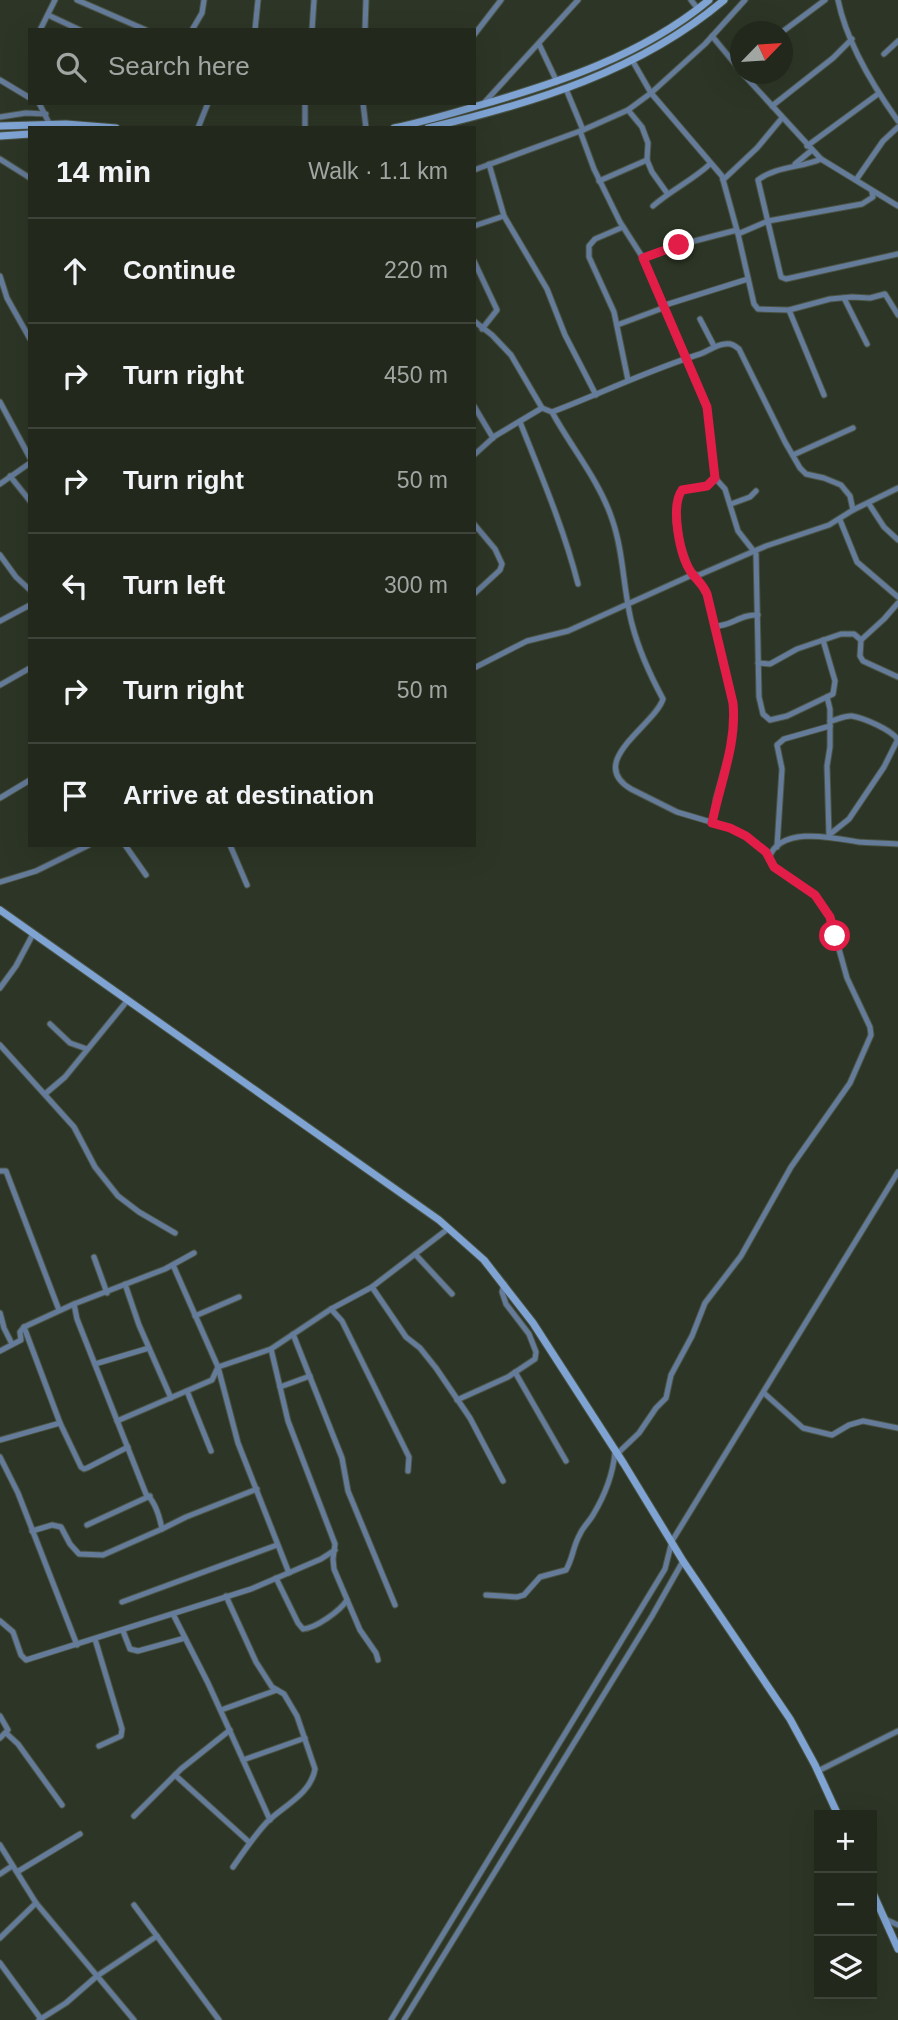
<!DOCTYPE html>
<meta charset="utf-8">
<style>
body{margin:0;font-family:Arial,sans-serif;background:#2a3025;color:#f1f3f6}
.controls{position:absolute;right:21px;bottom:21px;display:grid;overflow:hidden;border-radius:0px;box-shadow:0 7px 28px #0002}
.controls button{width:63px;height:63px;display:grid;place-items:center;padding:0;border:0;border-bottom:2px solid #3f443b;background:#22281c;color:#f1f3f6;font:35px sans-serif}
.compass{position:absolute;left:730px;top:21px;width:63px;height:63px;border-radius:50%;background:#22281c;box-shadow:0 7px 28px #0002;rotate:65deg}
.stop{position:absolute;width:21px;height:21px;margin:-16px;border:5px solid #e11d48;border-radius:50%;background:#fff}
.stop.end{background:#e11d48;border-color:#fff;box-shadow:0 2px 7px #0008}
.list{margin:0;padding:0;list-style:none}
h2{display:flex;justify-content:space-between;align-items:center;height:91px;margin:0;padding:0 28px;font-size:30px}
h2 small{font-size:23px;font-weight:400;color:#a2a6a3}
.list li{display:grid;grid-template-columns:46px 1fr auto;gap:21px;align-items:center;box-sizing:border-box;height:105px;padding:0 28px;border-top:2px solid #3f443b}
.list b{display:block;font-size:26px;white-space:nowrap}
.list em{font-size:23px;font-style:normal;color:#a2a6a3}
.icon{flex:none;width:38px;height:38px;fill:none;stroke:currentColor;stroke-width:2;stroke-linecap:round;stroke-linejoin:round}
.map{position:relative;flex:none;width:898px;height:2020px;overflow:hidden}
.search{position:absolute;background:#22281c;box-shadow:0 7px 28px #0002;left:28px;top:28px;width:448px;height:77px;display:flex;align-items:center;gap:18px;box-sizing:border-box;padding:0 24px;border-radius:0px;color:#a2a6a3;font-size:26px}
.panel{position:absolute;background:#22281c;box-shadow:0 7px 28px #0002;left:28px;top:126px;width:448px;height:721px;border-radius:0px}
.map>svg:first-child{display:block}
</style>
<div class="map">
<svg width="898" height="2020" viewBox="0 0 898 2020">
<rect width="100%" height="100%" fill="#2d3626"/>
<g fill="none" stroke-linecap="round" stroke-linejoin="round">
<g stroke="#4b5344" stroke-width="7">
<g id="minor">
<path d="M77,0L146,30"/>
<path d="M691,0L698,9"/>
<path d="M838,0C847,44 873,86 898,121"/>
<path d="M48,15L80,30"/>
<path d="M40,30L55,0"/>
<path d="M192,30L202,13L204,0"/>
<path d="M255,30L258,0"/>
<path d="M312,30L314,0"/>
<path d="M365,30L366,0"/>
<path d="M782,32L825,0"/>
<path d="M474,35L501,0"/>
<path d="M712,36L740,70"/>
<path d="M539,44L557,82"/>
<path d="M884,54L898,41"/>
<path d="M632,60L651,93L722,176L738,234L754,304L758,309L789,310L830,299L852,297L870,298L885,294L898,315"/>
<path d="M743,74L821,159L898,206"/>
<path d="M0,80L30,98"/>
<path d="M566,89L583,130"/>
<path d="M39,103L50,125"/>
<path d="M305,103V128"/>
<path d="M363,103L366,128"/>
<path d="M483,104L578,0"/>
<path d="M772,106L833,58L852,39"/>
<path d="M628,110L642,127L648,143L647,160L652,172L667,193"/>
<path d="M0,117L26,113L46,114"/>
<path d="M198,128L208,103"/>
<path d="M580,131L594,169L620,222L643,258L707,407L715,478L725,489L738,531L756,554L759,697L763,714L770,720L787,716L833,694L835,681L823,640"/>
<path d="M807,146L878,94"/>
<path d="M0,159L30,178"/>
<path d="M821,159C801,168 776,166 758,180L781,277L786,279L898,254"/>
<path d="M489,164L504,216L547,289L565,335L596,395"/>
<path d="M795,164L812,150"/>
<path d="M474,170L583,130L628,110L651,93L705,44L745,0"/>
<path d="M723,180L757,148L782,118"/>
<path d="M856,180L883,141L898,127"/>
<path d="M599,181L647,160"/>
<path d="M653,206C671,190 693,180 710,164"/>
<path d="M474,226L504,216"/>
<path d="M623,227L595,239L589,246V257L614,312L628,380"/>
<path d="M738,234L768,221L862,204L873,197L872,192"/>
<path d="M643,258L679,245L737,230"/>
<path d="M474,261L497,310L482,329"/>
<path d="M0,276L7,298L30,339"/>
<path d="M844,298L867,344"/>
<path d="M662,306L748,279"/>
<path d="M789,310L824,395"/>
<path d="M700,319L714,346"/>
<path d="M474,321L492,335L511,355L542,408L552,412C602,393 649,370 700,354C709,351 715,345 725,344C731,343 734,345 739,349L785,442L800,468L806,474L824,478L841,485L850,496L853,510"/>
<path d="M617,325L663,308"/>
<path d="M0,402L30,458"/>
<path d="M474,406L493,438"/>
<path d="M552,412C571,447 599,480 612,519C624,553 623,590 632,624C639,651 650,675 663,699C655,725 585,762 631,789L677,812L731,828L746,836L766,852L774,867L815,895L830,917L847,978L870,1027L871,1035L850,1083L791,1167L741,1256L705,1303L692,1336L671,1375L666,1398L656,1408L639,1433L617,1454"/>
<path d="M520,422C541,475 564,529 578,584"/>
<path d="M474,455L495,436L542,408"/>
<path d="M793,455L853,428"/>
<path d="M10,476L30,501"/>
<path d="M0,484L30,463"/>
<path d="M731,504L750,497L756,491"/>
<path d="M869,504L884,527L898,540"/>
<path d="M840,520L857,562L898,597"/>
<path d="M474,524L495,549L502,564L500,570L474,594"/>
<path d="M0,555L16,577L30,590"/>
<path d="M692,575C683,552 666,514 682,490L707,486L715,478"/>
<path d="M696,575L707,594L731,692L734,717L731,745L716,799L712,823"/>
<path d="M0,621L30,605"/>
<path d="M716,626C732,626 740,614 758,615"/>
<path d="M861,640L884,619L898,603"/>
<path d="M758,663L770,664L797,649L841,634H854L861,640L860,656L863,661L898,677"/>
<path d="M474,668L527,641L568,631L692,575H699L766,546L829,525L853,510L898,488"/>
<path d="M0,685L30,668"/>
<path d="M827,697L830,709V747L827,766L829,835L849,819L884,767L898,739"/>
<path d="M830,721C837,720 845,715 852,716C864,718 892,730 898,740"/>
<path d="M0,798L30,780"/>
<path d="M125,845L146,875"/>
<path d="M230,845L247,885"/>
<path d="M777,847L782,769L777,745L784,739L830,726"/>
<path d="M769,858C780,825 835,838 859,842C872,843 885,843 898,844"/>
<path d="M0,882L36,871L89,845"/>
<path d="M0,988L16,966L33,934"/>
<path d="M50,1024L70,1043L87,1049"/>
<path d="M0,1045L74,1127L95,1167L118,1196L139,1212L175,1233"/>
<path d="M45,1094L65,1077L127,1001"/>
<path d="M0,1171H6L59,1310"/>
<path d="M415,1254L452,1294"/>
<path d="M94,1257L107,1293"/>
<path d="M173,1265L218,1367L238,1443L289,1573"/>
<path d="M125,1284L139,1325L171,1398"/>
<path d="M372,1287L406,1337L420,1348L436,1368L470,1418L503,1481"/>
<path d="M331,1309L342,1321L409,1457L408,1471"/>
<path d="M0,1313L4,1328L12,1344"/>
<path d="M195,1316L239,1297"/>
<path d="M24,1327L60,1423L81,1467L84,1469L87,1468L128,1447"/>
<path d="M24,1327L74,1304L165,1269L194,1253"/>
<path d="M293,1334L342,1458L348,1491L395,1605"/>
<path d="M0,1351L21,1340L20,1332L24,1327"/>
<path d="M95,1364L149,1348"/>
<path d="M515,1372L566,1461"/>
<path d="M280,1387L310,1376"/>
<path d="M187,1391L211,1451"/>
<path d="M764,1393L803,1428L832,1435L849,1425L863,1421L898,1428"/>
<path d="M457,1400L508,1377L535,1359L536,1352L529,1334L506,1304L502,1292L504,1284"/>
<path d="M117,1421L212,1380L218,1367L271,1349"/>
<path d="M0,1440L60,1423"/>
<path d="M0,1457L18,1493L77,1645"/>
<path d="M87,1525L150,1496"/>
<path d="M162,1529L186,1517L257,1489"/>
<path d="M32,1531L52,1525L61,1527L70,1544L79,1554L103,1555L162,1529C160,1519 155,1501 146,1494L77,1319L74,1304"/>
<path d="M276,1578L298,1623L303,1629C316,1628 340,1611 347,1600"/>
<path d="M486,1595L517,1597L524,1595L540,1577L566,1570C573,1558 573,1546 580,1534C583,1527 589,1522 593,1515C605,1495 613,1475 615,1452"/>
<path d="M226,1596L256,1662L272,1687L284,1694L297,1716L315,1769C311,1794 283,1806 267,1822C254,1836 244,1851 233,1867"/>
<path d="M122,1602L277,1545"/>
<path d="M173,1614L208,1683L243,1760L305,1738"/>
<path d="M0,1621L13,1632L21,1655L26,1660L251,1589L321,1559L335,1550"/>
<path d="M123,1631L130,1649L138,1651L185,1638"/>
<path d="M95,1639L122,1729L121,1736L99,1746"/>
<path d="M378,1660L376,1653L360,1630L334,1569L333,1559L335,1544L288,1421L271,1349L331,1309L372,1287L449,1228"/>
<path d="M221,1710L277,1690"/>
<path d="M0,1716L8,1730L0,1738"/>
<path d="M6,1733L18,1744L62,1805"/>
<path d="M243,1760L270,1820"/>
<path d="M818,1771L898,1731"/>
<path d="M175,1775L249,1842"/>
<path d="M134,1816L181,1769L230,1730"/>
<path d="M0,1845L36,1903L134,2020"/>
<path d="M818,1858L819,1855"/>
<path d="M17,1872L80,1834"/>
<path d="M0,1874L12,1866"/>
<path d="M134,1905L219,2020"/>
<path d="M885,1919L898,1925"/>
<path d="M0,1938L36,1903"/>
<path d="M0,1963L41,2019"/>
<path d="M39,2020L66,2003L97,1976L157,1936"/>
<path d="M391,2020L665,1569L672,1541L898,1172"/>
<path d="M404,2020L652,1616L683,1561"/>
</g>
</g>
<g stroke="#4b5344" stroke-width="9">
<g id="secondary">
<path d="M0,126L66,124L116,128"/>
<path d="M394,128C422,122 450,114 477,106C558,83 643,55 709,0"/>
<path d="M428,128C534,103 640,71 724,0"/>
<path d="M0,136L30,134"/>
<path d="M0,910L439,1220L484,1260L533,1323L624,1464L683,1561L790,1719L815,1765L838,1815"/>
<path d="M872,1891L898,1949"/>
</g>
</g>
<use href="#minor" stroke="#647b9a" stroke-width="5"/>
<use href="#secondary" stroke="#7fa4d4" stroke-width="7"/>
</g>
<g fill="none" stroke-linecap="round" stroke-linejoin="round">
<path stroke="#e11d48" stroke-width="9" d="M679,245L643,258L707,407L715,478L707,486L682,490C670,507 680,556 691,572C696,580 702,582 707,594L733,703C737,744 720,783 712,823L730,828L746,836L766,852L774,867L815,895L830,917L835,936"/>
</g>
</svg>
<div class="controls">
<button>+</button>
<button>−</button>
<button><svg class="icon" aria-label="layers" viewBox="0 0 24 24"><path d="M12 4l9 5-9 5-9-5zM3 14l9 5 9-5"/></svg></button>
</div>
<svg class="compass" viewBox="-18 -18 36 36"><path d="M0-13l5 13h-10z" fill="#e53935"/><path d="M0 13l5-13h-10z" fill="#a2a6a3"/></svg>
<div class="stop" style="left:835px;top:936px"></div>
<div class="stop end" style="left:679px;top:245px"></div>
<div class="search"><svg class="icon" aria-label="search" viewBox="0 0 24 24"><circle cx="10" cy="10" r="6"/><path d="M15 15l6 6"/></svg>Search here</div>
<section class="panel">
<h2>14 min<small>Walk · 1.1 km</small></h2>
<ul class="list">
<li><svg class="icon" aria-label="ahead" viewBox="0 0 24 24"><path d="M12 20V5M6 11l6-6 6 6"/></svg><div><b>Continue</b></div><em>220 m</em></li>
<li><svg class="icon" aria-label="right" viewBox="0 0 24 24"><path d="M7 20v-9h11M14 6l5 5-5 5"/></svg><div><b>Turn right</b></div><em>450 m</em></li>
<li><svg class="icon" aria-label="right" viewBox="0 0 24 24"><path d="M7 20v-9h11M14 6l5 5-5 5"/></svg><div><b>Turn right</b></div><em>50 m</em></li>
<li><svg class="icon" aria-label="left" viewBox="0 0 24 24"><path d="M17 20v-9H6M10 6l-5 5 5 5"/></svg><div><b>Turn left</b></div><em>300 m</em></li>
<li><svg class="icon" aria-label="right" viewBox="0 0 24 24"><path d="M7 20v-9h11M14 6l5 5-5 5"/></svg><div><b>Turn right</b></div><em>50 m</em></li>
<li><svg class="icon" aria-label="arrive" viewBox="0 0 24 24"><path d="M6 21V4h12l-3 4 3 4H6"/></svg><div><b>Arrive at destination</b></div></li>
</ul>
</section>
</div>
